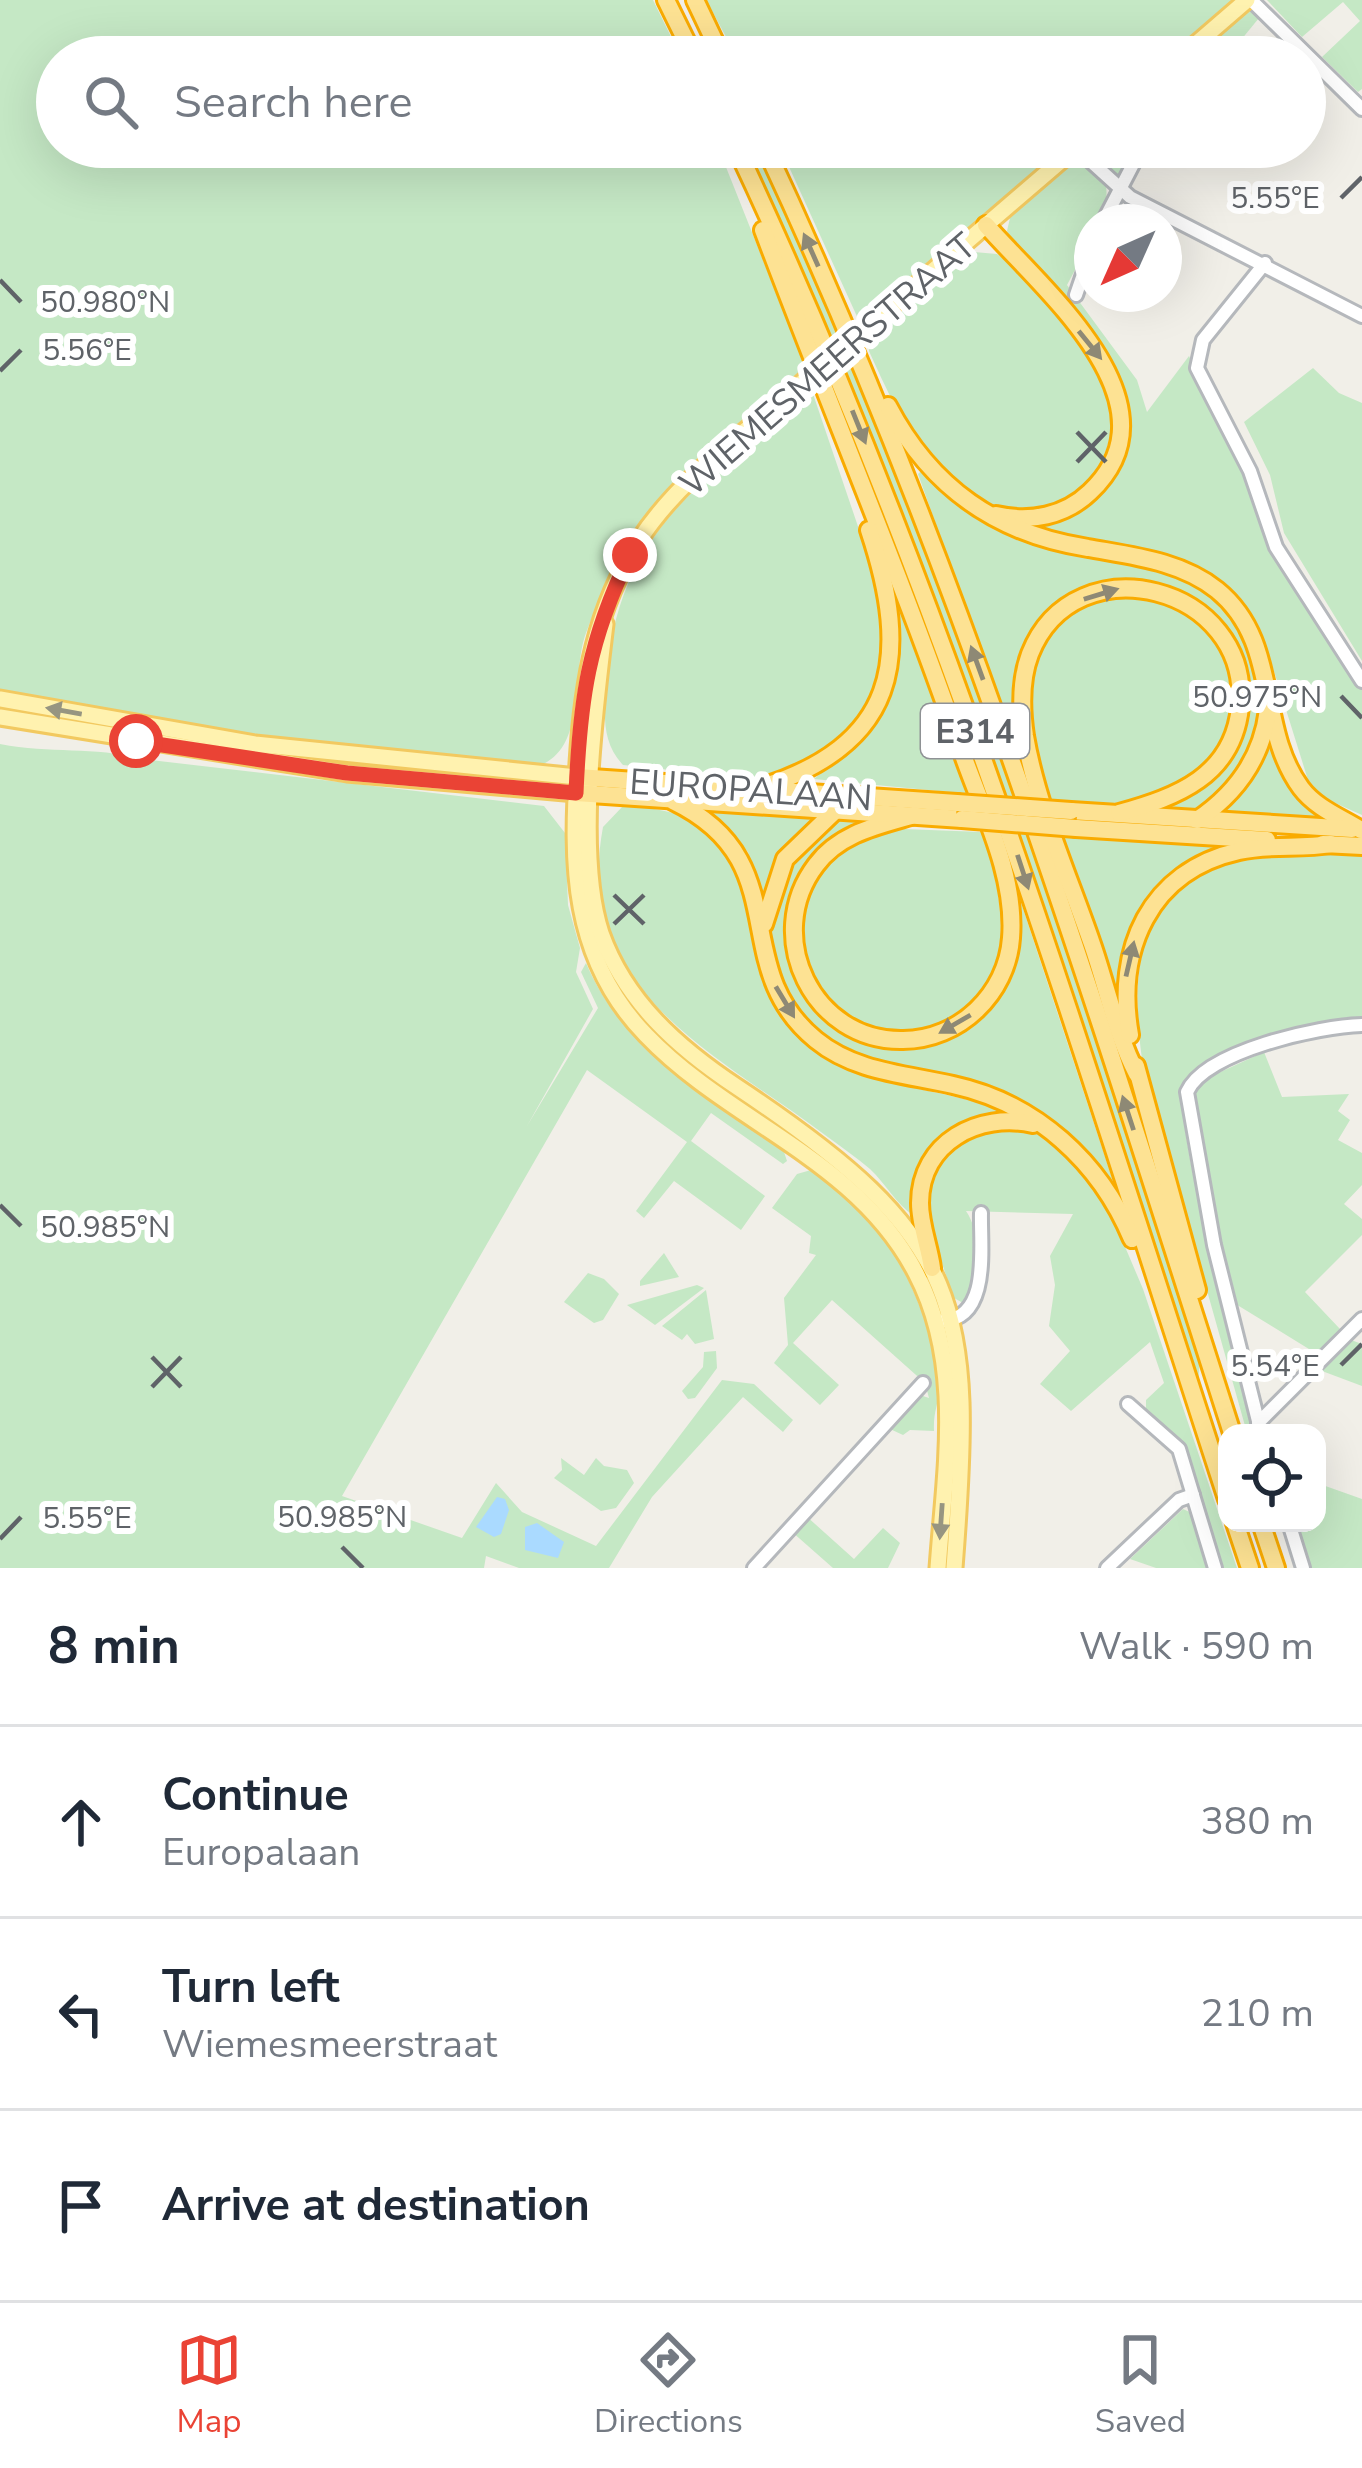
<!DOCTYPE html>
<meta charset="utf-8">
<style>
body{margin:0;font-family:"Nunito Sans",sans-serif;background:#f6f6f7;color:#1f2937}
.controls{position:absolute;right:36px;bottom:36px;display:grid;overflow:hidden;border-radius:24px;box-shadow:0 12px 48px #0002}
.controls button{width:108px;height:108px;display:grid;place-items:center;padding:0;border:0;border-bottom:3px solid #e0e1e3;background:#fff;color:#1f2937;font:60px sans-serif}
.compass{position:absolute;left:1074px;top:204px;width:108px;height:108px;border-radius:50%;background:#fff;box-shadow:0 12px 48px #0002;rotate:225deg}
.stop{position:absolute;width:36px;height:36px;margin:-27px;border:9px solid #ea4335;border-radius:50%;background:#fff}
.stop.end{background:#ea4335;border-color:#fff;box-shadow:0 3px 12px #0008}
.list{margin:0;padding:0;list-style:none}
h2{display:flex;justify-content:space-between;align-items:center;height:156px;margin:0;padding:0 48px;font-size:51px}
h2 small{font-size:39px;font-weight:400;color:#747a83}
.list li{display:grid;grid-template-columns:78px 1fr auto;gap:36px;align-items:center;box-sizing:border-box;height:192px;padding:0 48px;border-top:3px solid #e0e1e3}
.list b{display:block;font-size:45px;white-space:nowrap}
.list p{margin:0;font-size:39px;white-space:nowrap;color:#747a83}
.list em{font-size:39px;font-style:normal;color:#747a83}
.icon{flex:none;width:66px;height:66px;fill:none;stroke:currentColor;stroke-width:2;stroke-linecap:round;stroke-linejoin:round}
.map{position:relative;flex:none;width:1362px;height:1568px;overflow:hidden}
.search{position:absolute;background:#fff;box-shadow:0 12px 48px #0002;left:36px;right:36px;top:36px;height:132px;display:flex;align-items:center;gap:30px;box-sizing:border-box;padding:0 42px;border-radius:66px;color:#747a83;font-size:45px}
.sheet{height:732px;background:#fff}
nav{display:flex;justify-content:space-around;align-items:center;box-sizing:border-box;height:168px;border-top:3px solid #e0e1e3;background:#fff;font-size:33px;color:#747a83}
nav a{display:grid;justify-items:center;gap:6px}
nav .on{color:#ea4335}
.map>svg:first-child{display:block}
</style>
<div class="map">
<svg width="1362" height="1568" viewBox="0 0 1362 1568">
<rect width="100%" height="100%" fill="#f1efe8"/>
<g fill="#c5e8c5">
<path d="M0,0H653L681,57H57V147H718L806,368C709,453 634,507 586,633C571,673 587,746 541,765L294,742L0,691Z"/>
<path d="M706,0H1238L1172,57H737Z"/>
<path d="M1267,0H1362V89L1358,92L1322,57L1360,21L1343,2L1302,37Z"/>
<path d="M1246,8L1259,18L1227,57H1189Z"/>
<path d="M742,147H758L843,332L831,345Z"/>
<path d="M780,147H1066L860,323Z"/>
<path d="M1089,147H1138L1121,175L1109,176Z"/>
<path d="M1073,159C1111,167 1112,192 1099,222H1092V238L1067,285L1137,380L1147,412L1189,356L1245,474L1264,532L1362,687V815L1324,798L1308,780L1263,636L1232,595L1026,526C1048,516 1085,507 1101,490C1194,396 1042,306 1007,231L1010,218Z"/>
<path d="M974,252L997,254L1009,263C1042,300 1097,344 1109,394C1126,464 1063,532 990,508C931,489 892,402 869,351L871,339L949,263Z"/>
<path d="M849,353L941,584L1018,799L1004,798L839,361Z"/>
<path d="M1313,368L1339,393L1362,403V661L1284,533L1270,475L1244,422Z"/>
<path d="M811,388L885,606L882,679L853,731L781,776L756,779L623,765C602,743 604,716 606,687C614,532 704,481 811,388Z"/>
<path d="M921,471C950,495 977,521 1012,535C1064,555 1123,552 1175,571C1250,599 1289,704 1242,772C1233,785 1214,797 1201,809L1163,806L1219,769L1243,675C1225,651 1205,611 1180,594C1141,566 1032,603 1023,652C1017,686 1031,762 1034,800L918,474Z"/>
<path d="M885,561L969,794L814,779C895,708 907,663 885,561Z"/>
<path d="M1121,595C1138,598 1161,597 1177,604C1247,633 1251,746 1187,783C1146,807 1095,804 1050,803C1026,715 1004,618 1121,595Z"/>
<path d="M1270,738L1326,818L1221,811L1241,794Z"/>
<path d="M0,744C51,754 93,746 142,759L544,806L565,833L568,905L580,948L576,972L593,1009L527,1126L598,1008L581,972L586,963C623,1050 707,1098 783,1149L787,1161L783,1164L711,1113L691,1141L765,1196L741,1230L674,1181L644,1218L636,1211L687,1142L587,1070L342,1496L462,1538L496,1483L522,1512L596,1546L722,1380L754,1384L793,1420L783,1432L743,1397L652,1497L609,1568H519L486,1556L484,1568H0Z"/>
<path d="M623,806C802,812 712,962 807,1043C864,1091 947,1086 1014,1115L946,1138L913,1215C897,1205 885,1183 870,1169C856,1157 840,1146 825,1135C719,1055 572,991 603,827Z"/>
<path d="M705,812L808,819L811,820L778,856L761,899L748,852Z"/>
<path d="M831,820L868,822L815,858L790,959C809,1025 864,1026 922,1044L1009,974L997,830L1121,1205L1037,1113L851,1057L800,1019L771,957L773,897L789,861Z"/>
<path d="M903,829L982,832C1081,1112 751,1062 805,902C822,854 857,839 903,829Z"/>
<path d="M1016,831L1029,832L1200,1354L1198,1388Z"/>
<path d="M1063,835L1220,846C1153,871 1114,937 1119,1007Z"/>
<path d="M1272,853L1362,856V1019C1321,1021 1207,1046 1185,1084C1168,1112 1245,1386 1258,1433H1247L1142,1059C1127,951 1146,864 1272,853Z"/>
<path d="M1264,1052L1282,1097L1349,1094L1338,1111L1350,1120L1338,1140L1362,1153V1185L1344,1204L1362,1219V1235L1305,1292L1340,1329L1317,1354L1234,1303L1192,1095L1203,1080Z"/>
<path d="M1016,1128L1039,1133L1067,1153L1106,1202L1143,1289L1237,1568H1221L1181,1443L1146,1415V1400L1164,1383L1150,1342L1071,1411L1040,1384L1070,1351L1049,1326L1055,1285L1050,1256L1073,1214L966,1211C981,1232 984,1284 963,1303L954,1298C925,1217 901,1140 1016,1128Z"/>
<path d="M811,1170C884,1210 931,1307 938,1381C940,1406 933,1408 934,1431L910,1430L903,1435L890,1429L920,1395L929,1398L925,1383L832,1300L793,1343L839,1385L820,1405L774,1363L788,1345L784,1298L816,1255L809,1253L811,1236L772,1208L797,1174Z"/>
<path d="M664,1253L679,1277L640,1286V1281Z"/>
<path d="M588,1273L604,1279L619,1294L603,1320L594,1323L564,1302Z"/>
<path d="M697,1285L704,1288L655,1325L627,1305Z"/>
<path d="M706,1290L714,1339L695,1344L687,1334L682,1340L662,1326Z"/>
<path d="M1351,1340L1362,1344V1386L1322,1371Z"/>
<path d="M716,1351L717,1368L695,1398L688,1399L682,1391L703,1367L704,1352Z"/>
<path d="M561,1458L584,1475L596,1458L604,1466L627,1470L634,1483L616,1508L601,1511L554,1478L562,1470Z"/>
<path d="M1317,1483L1362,1499V1568H1309L1296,1523H1317Z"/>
<path d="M1183,1509L1194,1514L1210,1568H1156L1130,1559Z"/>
<path d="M805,1515L854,1559L883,1528L900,1543L888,1568H833L791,1531Z"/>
</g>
<g fill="#aadaff">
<path d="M497,1497L505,1499L509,1510L501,1534L494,1537L476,1527Z"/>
<path d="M537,1523L564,1542L558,1558L525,1550V1527Z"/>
</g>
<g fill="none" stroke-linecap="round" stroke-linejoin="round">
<g stroke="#b5b8bc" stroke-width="18">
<g id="minor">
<path d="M1251,0L1362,109"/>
<path d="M1206,57L1210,52"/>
<path d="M1076,148L1130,197L1362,316"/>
<path d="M1103,222L1142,147"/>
<path d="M1265,263L1203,340L1197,368L1250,471L1276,547L1362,681"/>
<path d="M1076,295L1092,248"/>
<path d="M943,1321C991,1318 980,1246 981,1213"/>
<path d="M1128,1404L1179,1449L1215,1568"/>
<path d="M1258,1423L1362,1319"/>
<path d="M1261,1433L1214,1245L1187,1092C1205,1051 1320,1026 1362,1025"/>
<path d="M1289,1523L1303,1568"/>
<path d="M754,1568L923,1383"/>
<path d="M1107,1568L1179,1500L1193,1495"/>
</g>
</g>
<g stroke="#f2c960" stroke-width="21">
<g id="major">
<path d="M1181,57L1247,0"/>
<path d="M892,306L1077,147"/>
<path d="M790,393C738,438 678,481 640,539C595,609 583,681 578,763C571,863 571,958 646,1035C730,1123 857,1159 916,1273C964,1364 945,1470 938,1568"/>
<path d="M605,624C595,708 575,855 601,933C625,1001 678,1048 737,1087C965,1239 975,1302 954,1568"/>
<path d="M0,699L255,744L577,777"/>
<path d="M0,717L347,773L576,793"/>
</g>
</g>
<g stroke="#f9ab00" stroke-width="22">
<g id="highway">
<path d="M666,0L694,57"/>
<path d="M695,0L722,57"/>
<path d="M736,147C941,582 1078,1042 1227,1499"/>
<path d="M765,147C959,561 1093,999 1232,1433"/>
<path d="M986,225C1043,290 1183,404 1090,492C1065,516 1030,523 996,515"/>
<path d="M763,230C829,405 902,578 963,755C983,812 1016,876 1011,938C1007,994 959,1040 903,1040C813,1042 762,936 816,865C839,834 876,826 911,816"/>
<path d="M888,406C931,488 997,534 1088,548C1132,556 1181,561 1217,590C1281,642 1256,727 1301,788C1316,808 1340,817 1361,830"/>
<path d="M577,777L957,803"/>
<path d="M756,789C898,746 912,659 869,530"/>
<path d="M576,793L962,819"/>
<path d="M673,801C799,862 725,966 816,1040C855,1072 905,1074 953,1085C1036,1103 1100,1162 1132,1239"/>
<path d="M1071,811L1352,829"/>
<path d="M1119,813C1177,797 1233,776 1240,707C1252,586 1075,540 1030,654C1020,680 1021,709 1025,736C1037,806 1069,877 1092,944C1107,987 1116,1034 1137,1074"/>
<path d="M1197,820C1237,793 1262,758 1268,710"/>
<path d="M1076,828L1267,840"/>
<path d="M1323,844L1362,846"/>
<path d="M764,924L785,859L838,808"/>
<path d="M1130,1035C1115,950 1149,871 1239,851C1270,844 1300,849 1331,844"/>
<path d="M1136,1066L1197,1290"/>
<path d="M932,1268C929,1246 920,1225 920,1203C920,1142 979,1112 1033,1124"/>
<path d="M1235,1523L1250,1568"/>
<path d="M1261,1523L1276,1568"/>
</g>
</g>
<use href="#minor" stroke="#fff" stroke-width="12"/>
<use href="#major" stroke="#fff2af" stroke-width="15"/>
<use href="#highway" stroke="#fde293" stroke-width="16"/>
<g stroke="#f2c960" stroke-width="21" stroke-linecap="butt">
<path id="major-bridge" d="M790,393L892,306"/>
</g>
<g stroke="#f9ab00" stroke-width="22" stroke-linecap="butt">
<g id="highway-bridge">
<path d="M957,803L1071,811"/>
<path d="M962,819L1076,828"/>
</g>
</g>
<use href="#major-bridge" stroke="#fff2af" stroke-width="15"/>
<use href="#highway-bridge" stroke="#fde293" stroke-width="16"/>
</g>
<defs><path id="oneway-solid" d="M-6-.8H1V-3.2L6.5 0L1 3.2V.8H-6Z" transform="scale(3)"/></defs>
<g fill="#8e8975">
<use href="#oneway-solid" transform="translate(811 250) rotate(-114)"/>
<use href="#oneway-solid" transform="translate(1090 345) rotate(51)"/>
<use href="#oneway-solid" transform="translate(859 427) rotate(68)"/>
<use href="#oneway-solid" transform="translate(1101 594) rotate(-17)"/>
<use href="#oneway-solid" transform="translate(977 663) rotate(-110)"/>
<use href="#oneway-solid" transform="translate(1023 872) rotate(72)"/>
<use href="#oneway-solid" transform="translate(1130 959) rotate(-77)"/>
<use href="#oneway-solid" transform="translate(785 1002) rotate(59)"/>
<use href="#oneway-solid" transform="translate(955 1024) rotate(150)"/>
<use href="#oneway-solid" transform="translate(1128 1113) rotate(-108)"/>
</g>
<g fill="#979581">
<use href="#oneway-solid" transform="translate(64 711) rotate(-170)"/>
<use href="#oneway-solid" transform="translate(941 1521) rotate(94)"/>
</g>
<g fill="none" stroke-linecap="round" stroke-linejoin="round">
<path stroke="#ea4335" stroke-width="15" d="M136,741L347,773L576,793C580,699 588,641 630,555"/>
</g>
<path fill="none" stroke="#5f6368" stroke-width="4.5" d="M1341,198L1362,177M0,280L21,302M0,371L21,350M1077,432L1106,462M1077,462L1106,432M1341,696L1362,718M614,895L644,924M614,924L644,895M0,1205L21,1226M152,1357L181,1387M1341,1365L1362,1344M152,1387L181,1357M0,1539L21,1517M342,1547L363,1568"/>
<g text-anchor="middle" stroke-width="12" stroke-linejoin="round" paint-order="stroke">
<rect fill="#fff" stroke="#8f9295" stroke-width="3" x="921" y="704" width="108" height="54" rx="9"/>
<g font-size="33" font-weight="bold" fill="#5f6368">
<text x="975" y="743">E314</text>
</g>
<g font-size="36" fill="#5f6368" stroke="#fff">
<text transform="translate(827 364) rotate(-41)" y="13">WIEMESMEERSTRAAT</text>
<text transform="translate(751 789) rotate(4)" y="13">EUROPALAAN</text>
</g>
</g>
<g font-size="30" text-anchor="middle" fill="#5f6368" stroke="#fff" stroke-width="12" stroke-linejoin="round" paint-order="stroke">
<text x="1275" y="208">5.55°E</text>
<text x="105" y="312">50.980°N</text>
<text x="87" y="360">5.56°E</text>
<text x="1257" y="707">50.975°N</text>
<text x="105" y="1237">50.985°N</text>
<text x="1275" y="1376">5.54°E</text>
<text x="342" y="1527">50.985°N</text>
<text x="87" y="1528">5.55°E</text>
</g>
</svg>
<div class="controls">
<button><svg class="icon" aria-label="locate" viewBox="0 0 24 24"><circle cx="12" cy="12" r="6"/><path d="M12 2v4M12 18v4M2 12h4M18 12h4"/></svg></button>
</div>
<svg class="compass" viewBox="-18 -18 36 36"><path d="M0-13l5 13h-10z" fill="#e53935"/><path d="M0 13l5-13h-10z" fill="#747a83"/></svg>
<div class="stop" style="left:136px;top:741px"></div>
<div class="stop end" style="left:630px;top:555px"></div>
<div class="search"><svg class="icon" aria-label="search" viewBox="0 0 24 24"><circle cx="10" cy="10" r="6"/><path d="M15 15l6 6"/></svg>Search here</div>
</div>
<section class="sheet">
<h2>8 min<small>Walk · 590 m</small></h2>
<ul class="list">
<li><svg class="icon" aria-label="ahead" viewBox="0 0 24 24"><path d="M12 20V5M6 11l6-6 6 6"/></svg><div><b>Continue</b><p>Europalaan</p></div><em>380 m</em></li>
<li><svg class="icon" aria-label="left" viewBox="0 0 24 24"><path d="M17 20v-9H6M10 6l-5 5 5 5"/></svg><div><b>Turn left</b><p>Wiemesmeerstraat</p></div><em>210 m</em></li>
<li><svg class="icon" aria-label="arrive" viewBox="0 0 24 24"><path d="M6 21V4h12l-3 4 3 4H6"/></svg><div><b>Arrive at destination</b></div></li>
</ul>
</section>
<nav>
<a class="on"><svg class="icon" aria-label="map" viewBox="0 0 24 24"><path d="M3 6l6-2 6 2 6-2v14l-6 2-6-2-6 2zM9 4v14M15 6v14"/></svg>Map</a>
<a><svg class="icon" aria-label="directions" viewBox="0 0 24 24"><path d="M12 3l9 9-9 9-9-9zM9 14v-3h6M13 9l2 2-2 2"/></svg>Directions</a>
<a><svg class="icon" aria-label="saved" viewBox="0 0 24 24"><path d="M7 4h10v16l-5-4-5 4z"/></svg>Saved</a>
</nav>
